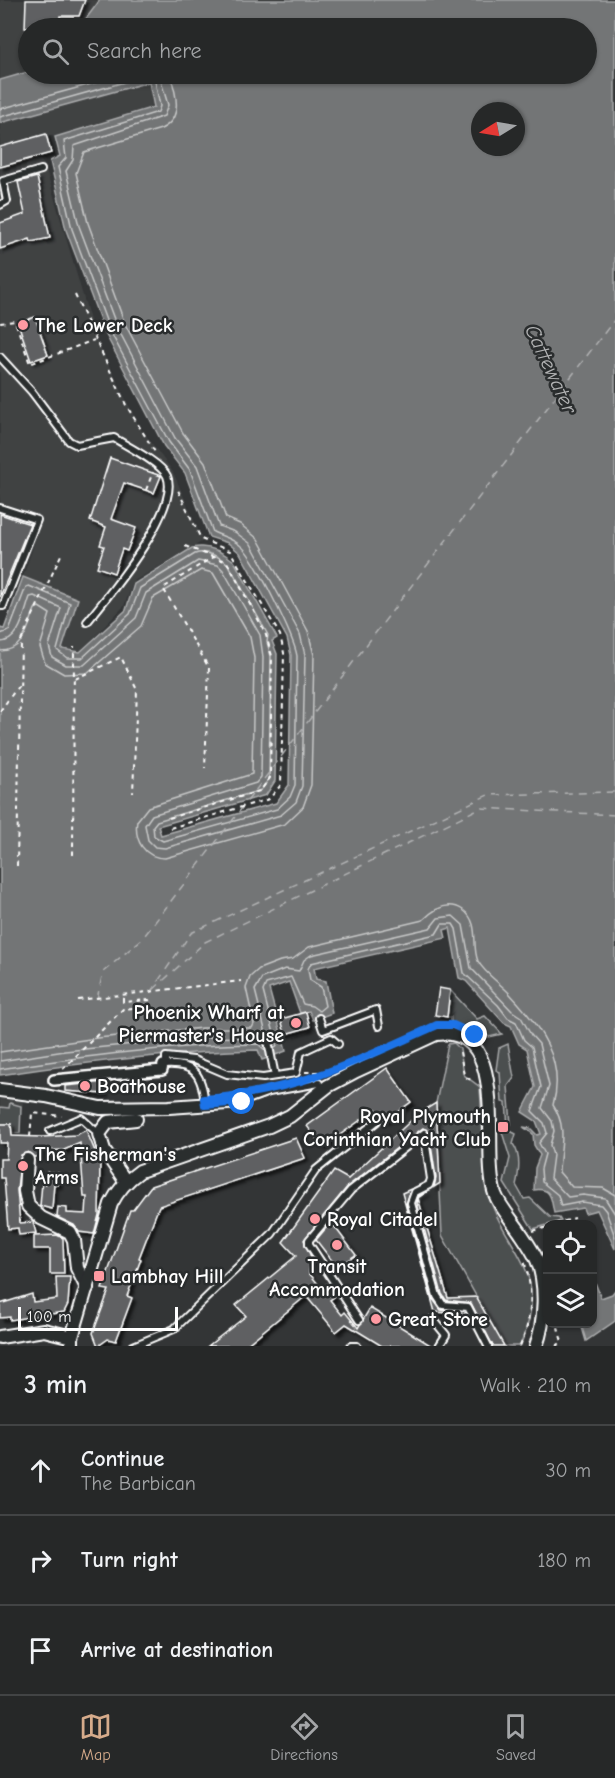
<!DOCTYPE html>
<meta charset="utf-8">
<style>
body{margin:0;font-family:"Comic Neue",sans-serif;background:#2e3030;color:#f1f3f6}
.controls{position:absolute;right:18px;bottom:18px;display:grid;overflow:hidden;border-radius:12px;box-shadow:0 2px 4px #0004}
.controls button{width:54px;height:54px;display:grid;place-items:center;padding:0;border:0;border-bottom:2px solid #424445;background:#262828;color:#f1f3f6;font:30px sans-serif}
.compass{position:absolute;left:471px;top:102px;width:54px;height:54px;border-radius:50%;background:#262828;box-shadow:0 2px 4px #0004;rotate:259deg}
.scale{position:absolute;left:18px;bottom:15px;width:160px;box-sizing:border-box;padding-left:6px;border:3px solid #fff;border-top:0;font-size:16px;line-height:21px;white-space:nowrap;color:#fff;-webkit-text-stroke:4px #2a2d2e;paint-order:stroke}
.stop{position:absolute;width:18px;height:18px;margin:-14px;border:4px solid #1a73e8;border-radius:50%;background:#fff}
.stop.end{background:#1a73e8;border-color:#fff;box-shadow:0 2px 6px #0008}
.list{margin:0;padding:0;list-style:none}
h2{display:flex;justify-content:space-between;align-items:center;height:78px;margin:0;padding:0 24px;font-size:26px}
h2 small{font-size:20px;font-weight:400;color:#a4a6a8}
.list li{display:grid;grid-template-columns:39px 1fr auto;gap:18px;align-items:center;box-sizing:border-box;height:90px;padding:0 24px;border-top:2px solid #424445}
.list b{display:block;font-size:22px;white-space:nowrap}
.list p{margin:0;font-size:20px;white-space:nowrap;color:#a4a6a8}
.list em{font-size:20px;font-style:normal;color:#a4a6a8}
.icon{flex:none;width:33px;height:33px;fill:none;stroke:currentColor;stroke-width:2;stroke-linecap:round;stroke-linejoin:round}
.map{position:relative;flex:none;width:615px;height:1346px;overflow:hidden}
.search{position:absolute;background:#262828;box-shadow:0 2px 4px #0004;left:18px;right:18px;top:18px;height:66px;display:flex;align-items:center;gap:15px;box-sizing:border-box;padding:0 21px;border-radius:33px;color:#a4a6a8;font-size:22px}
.sheet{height:348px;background:#262828}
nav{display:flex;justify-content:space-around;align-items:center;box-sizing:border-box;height:84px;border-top:2px solid #424445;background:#262828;font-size:16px;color:#a4a6a8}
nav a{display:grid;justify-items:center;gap:3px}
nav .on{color:#d6ab8b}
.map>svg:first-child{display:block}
</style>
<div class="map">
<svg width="615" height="1346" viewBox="0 0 615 1346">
<defs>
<filter id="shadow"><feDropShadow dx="3.5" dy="3.5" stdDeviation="1.5" flood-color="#0009"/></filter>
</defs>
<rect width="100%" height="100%" fill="#333536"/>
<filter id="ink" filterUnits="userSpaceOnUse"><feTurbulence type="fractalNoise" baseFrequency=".0167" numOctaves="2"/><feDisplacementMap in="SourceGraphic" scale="12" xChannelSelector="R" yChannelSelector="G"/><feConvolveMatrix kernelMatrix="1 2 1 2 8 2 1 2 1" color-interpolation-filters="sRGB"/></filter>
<g filter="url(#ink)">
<g fill="#404243">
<path d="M0,0H100L79,28H28V72L0,80Z"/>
<path d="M149,82L155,107L55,137L47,135L51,153L37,156L45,166L95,337L139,426L173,472L203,541L134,581L124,606L80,652H69L62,649L78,599L23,577L42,519L0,503V123Z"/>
<path d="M0,1099L23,1101L21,1120L0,1122Z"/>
</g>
<g fill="#4c4f50" stroke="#a6a7a8" stroke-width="1.5">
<path d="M450,990L477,1019L485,1016L502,1034L489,1037L483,1031L478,1032L451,1023V1017H447Z"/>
<path d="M454,1043L460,1049L464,1075L480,1087L486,1188C503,1251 554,1268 520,1346H504L442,1235L436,1103L448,1044Z"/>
<path d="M508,1044L514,1078L508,1086L511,1124L508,1130L516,1134L513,1144C521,1155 519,1173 516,1185L524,1199L530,1198L550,1217L559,1218L561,1221L533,1229L504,1183L510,1158L502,1132L508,1126L506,1103L502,1102L500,1072L496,1070L499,1048Z"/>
<path d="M10,1103L21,1106L20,1133H12L11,1124H0V1107L9,1108Z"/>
</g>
<g fill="#737576" stroke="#abacad" stroke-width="1.5" fill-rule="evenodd">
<path d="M100,0H615V1249L597,1210L585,1213L583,1208L554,1213C551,1201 553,1187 534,1190L535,1168L540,1155L534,1145L533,1134L523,1127L530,1128L537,1135L541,1134L536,1121L522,1112L535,1087L527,1049L519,1044L511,1026L504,1023L466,981L459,978L450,928L444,930L446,938L314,968L316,979L326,981L332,1013L313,1020L309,1011L300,1013L289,982L269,989L286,1051L262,1060L258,1050C171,1052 86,1062 0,1075V628L4,629L23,577L78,599L62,649L80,652L126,610L134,584L192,548C208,544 222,551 234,561L277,638L272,641L277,654L275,781L266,795L158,826L161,835L276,803L289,785L291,655L287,638L240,553L228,543L209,537L185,473L164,446L105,333L66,230L50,161L60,156L55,137L154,107L149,82L0,123V80L28,72L586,74V28H79ZM480,111H516V147H480Z"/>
<path d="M593,1277L601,1298L612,1294L615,1290V1321L586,1341L581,1324H592Z"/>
</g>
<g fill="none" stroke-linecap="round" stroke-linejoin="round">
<g stroke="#c7c8c8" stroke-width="1.5">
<path d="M0,109L128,74"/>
<path d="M0,117L146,76L155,81L160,106L158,112L64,141L66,158L58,167L72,229L110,331L169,442L190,470L213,532C223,537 233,538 242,547C255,558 294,637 297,656L295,785L290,797L277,809L163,841L154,836L153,826L157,821L261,790L269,779L271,656L267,642L268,635L229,565C221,557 207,550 195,554L140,588L130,614L82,658H67L57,650L70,603L29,586L26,587L9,631L0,634"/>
<path d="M0,642C20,642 24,613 30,597L34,596L61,608L49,646L52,657L66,665H84L136,618L146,593L198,561L218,565L223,570L260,635L263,657L261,777L256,783L152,815L145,825L148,840L155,847L165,848L281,815L296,802L302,786L305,655L300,634L251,544L235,532L219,526L197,466L175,438L117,327L79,226L66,171L73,160L74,146L164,116L168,105L159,74"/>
<path d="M0,651C24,651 28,627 35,609L39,607L50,614L40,647L45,663L64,674L87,673L141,626L153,598L201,570L213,573L250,637L254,658L252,774L148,807L137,821C134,840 144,858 165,858L285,824L303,807L311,785L314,655L308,631L258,539L240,524L226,518L205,462L183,433L125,324L88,223L76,173L84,152L161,129C184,118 176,93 170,74"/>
<path d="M274,1049L277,1045L263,991L266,984L291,977L303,1004L312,1006L319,1011L325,1006L321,987L310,980L308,969L311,963L436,934L442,924H453L456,929L464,973L498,1005L508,1018L516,1022L524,1040L532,1047L541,1087L532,1111L544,1123L547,1133L539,1143L545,1154L541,1169L542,1182L558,1195L561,1206L582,1202L601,1205L606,1211L615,1237"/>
<path d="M0,1052L97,1038L202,1028H252L254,1024L246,988L250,977L259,969L280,961L293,959L309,947L423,920C433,910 448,900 463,910C481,923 471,946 478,961C484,973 501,984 510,994C539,1025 566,1060 553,1105C568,1128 560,1147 559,1172L572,1187L603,1188L615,1195"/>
<path d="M0,1061L65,1051L203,1037L264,1038L266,1034L255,990L262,978L285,969L299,971L304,960L311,955L430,928L438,918L453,916L463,925L471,968L512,1011L521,1017L531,1035L539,1044L549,1086L542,1108L552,1121L554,1131L550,1145L553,1155L550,1178L568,1197L583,1195L605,1198L615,1214"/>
<path d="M0,1069C86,1056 171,1045 258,1044L265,1050"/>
</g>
<g stroke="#b2b3b4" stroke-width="1.5" stroke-dasharray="8 6" stroke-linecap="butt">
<path d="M153,990L205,942L480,808L615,815"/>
<path d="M150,993L191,933L488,795L615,792"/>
<path d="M97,999L103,972L142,939L615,319"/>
</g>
</g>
<g fill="#5f6162" stroke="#fff" stroke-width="1.5" filter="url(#shadow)">
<path d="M26,0H85L79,16H60V28H25Z"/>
<path d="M46,134L51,153L0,167V147Z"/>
<path d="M37,177L50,238L31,242L30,239L0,249V223L25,214L18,182Z"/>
<path d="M35,317L48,355L31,361L18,323Z"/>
<path d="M110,458L161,476L154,493L124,483L111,519L136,528L127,551L122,549L114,573L97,567L104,546L100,545L106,527L90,521Z"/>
<path d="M0,514L30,524L0,597Z"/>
<path d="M439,988L450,990L447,1017L435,1015Z"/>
<path d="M306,1012L310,1027L285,1034L281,1019Z"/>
<path d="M387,1068L411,1102L385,1121L376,1109L323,1147L307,1126Z"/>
<path d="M105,1082L104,1094L65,1091V1086Z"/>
<path d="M436,1103L440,1183L434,1187L436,1178L429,1132L423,1128L348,1186L304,1240L311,1257L309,1273L322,1289L327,1284L334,1297L330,1300L342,1315L345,1312L358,1328L370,1308L432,1346H382L346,1324L336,1332L306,1296L245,1346H208L246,1316L236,1305L296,1256L283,1242L334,1171L348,1179L418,1114Z"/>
<path d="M0,1124H11L12,1136L42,1137L76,1135L86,1130L100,1163L99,1215L94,1234L79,1232L74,1225L57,1217L58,1207L67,1208V1213L86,1214L87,1197H84L80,1143L64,1150L41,1151V1156L34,1157L28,1152L21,1155L17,1190L20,1223L33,1222L36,1233L19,1235L18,1228L8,1229L4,1178H0V1159H6L7,1143H0Z"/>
<path d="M296,1138L305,1158L159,1206L139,1258L141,1259L127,1296L132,1298L116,1341L108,1339L98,1346L93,1333L109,1290L102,1289L130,1210H133L151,1186Z"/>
<path d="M47,1172L59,1173L58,1185L54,1184L52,1209L40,1206L42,1183L46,1184Z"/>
<path d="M411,1189L406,1204L432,1298L441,1310L466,1314L435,1312L402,1193Z"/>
<path d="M427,1192L418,1198L448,1298L476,1297L504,1346H493L471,1303L446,1300L442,1294L417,1203L419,1196Z"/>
<path d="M331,1222L356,1255L337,1267L316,1240Z"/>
<path d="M57,1235L63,1238L64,1274H50V1249H34V1236Z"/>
<path d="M56,1277H70L68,1304L64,1312L10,1320V1317L0,1318V1304L3,1303L32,1294L33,1302L57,1299Z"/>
</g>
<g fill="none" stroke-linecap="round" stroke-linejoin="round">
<g stroke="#fff" stroke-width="10">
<g id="service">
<path d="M0,205L7,201L3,181L41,170"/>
<path d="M0,357L32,392L69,441L77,445L114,438C127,446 161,463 167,476C181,509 108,596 87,622"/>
<path d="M0,508L37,520L3,606"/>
<path d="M319,1018L323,1030L376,1010L379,1026"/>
<path d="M268,1041L275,1076"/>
<path d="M164,1065C195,1063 202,1074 205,1104"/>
<path d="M166,1065V1057L194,1060L227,1074L263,1078L296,1073L301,1052L331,1038L338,1044"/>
<path d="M242,1102L269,1092L319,1083"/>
<path d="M50,1131L81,1118L99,1134"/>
<path d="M433,1319L446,1335L439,1346"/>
<path d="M359,1320L309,1244V1240L351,1190L424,1133L431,1179L429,1185L415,1192L411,1203L437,1296L443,1305L468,1307L488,1346"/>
<path d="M133,1346L174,1329L272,1234L316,1170L377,1121"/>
<path d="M351,1346H357"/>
</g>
</g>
<g stroke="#fff" stroke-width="14">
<path id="pedestrian" d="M54,1080L162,1070L163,1065"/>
</g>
<g stroke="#fff" stroke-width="16">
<g id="minor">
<path d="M0,1090L46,1096L100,1108L169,1107L242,1102"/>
<path d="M27,1160L25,1191L28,1206L41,1218L70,1232L74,1240L77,1268L87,1288"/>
<path d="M126,1182L104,1150L99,1134L108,1122L136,1119"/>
<path d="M0,1337L44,1330L72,1337"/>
<path d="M72,1346V1337L111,1204C118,1190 127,1180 140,1171L269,1126L290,1116L328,1086L356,1071L436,1034C513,1024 480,1152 495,1194C500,1207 512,1220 520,1232C526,1241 533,1251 537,1260C547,1284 545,1322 536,1346"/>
</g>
</g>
<g stroke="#fff" stroke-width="2" stroke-dasharray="4.5 4.5" stroke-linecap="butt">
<path d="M75,295L126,405L155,452"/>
<path d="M0,323L15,321L30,364L94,340"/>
<path d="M146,490L153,472"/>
<path d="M185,546L213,557"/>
<path d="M75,679L121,657L137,690L133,793"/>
<path d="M0,711L19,685"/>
<path d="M169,818L260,791L270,778L272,656L265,632L227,562L213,557L163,588L209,668L205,768"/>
<path d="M170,828L269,799L281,785L284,653L280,635L230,551L201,539L177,488"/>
<path d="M73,855L74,647"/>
<path d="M17,866L21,641L61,555"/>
<path d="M78,1000L241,981"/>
<path d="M460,1052L464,1076L474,1082"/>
<path d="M63,1069L123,1009L150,1006L149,1000L123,1002V996"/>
<path d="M305,1072H318"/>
<path d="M30,1137L32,1113L62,1116"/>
<path d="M555,1224L575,1218"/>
<path d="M533,1231L548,1227"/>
<path d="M520,1346C532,1319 534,1290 524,1261"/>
<path d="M556,1346L562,1342L557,1324"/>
</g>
<use href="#service" stroke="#2a2d2e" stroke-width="6"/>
<use href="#pedestrian" stroke="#2a2d2e" stroke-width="9"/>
<use href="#minor" stroke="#2a2d2e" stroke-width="12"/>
</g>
</g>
<g fill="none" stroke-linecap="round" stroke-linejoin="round" filter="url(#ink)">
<path stroke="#1a73e8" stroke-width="8" d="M242,1102L205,1105L204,1099C295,1092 356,1062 437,1025H453L475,1035"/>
</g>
<g fill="#ff9aa2" stroke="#2a2d2e" stroke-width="2">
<circle cx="23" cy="325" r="6"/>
<circle cx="296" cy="1023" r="6"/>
<circle cx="85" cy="1086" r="6"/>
<rect x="497" y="1121" width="12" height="12" rx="3"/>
<circle cx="23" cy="1166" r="6"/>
<circle cx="315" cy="1219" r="6"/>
<circle cx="337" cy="1245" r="6"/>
<rect x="93" y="1270" width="12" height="12" rx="3"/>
<circle cx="376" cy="1319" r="6"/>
</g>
<g text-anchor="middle" stroke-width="5" stroke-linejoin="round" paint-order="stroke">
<g font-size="20" font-weight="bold" fill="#fff" stroke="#2a2d2e" text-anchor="start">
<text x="35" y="332">The Lower Deck</text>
<text x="284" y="1019" text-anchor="end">Phoenix Wharf at<tspan x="284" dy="23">Piermaster's House</tspan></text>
<text x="97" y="1093">Boathouse</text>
<text x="491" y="1123" text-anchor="end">Royal Plymouth<tspan x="491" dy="23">Corinthian Yacht Club</tspan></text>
<text x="35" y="1161">The Fisherman's<tspan x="35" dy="23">Arms</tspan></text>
<text x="327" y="1226">Royal Citadel</text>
<text x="337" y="1273" text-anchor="middle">Transit<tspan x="337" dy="23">Accommodation</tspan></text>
<text x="111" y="1283">Lambhay Hill</text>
<text x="388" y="1326">Great Store</text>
</g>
<g font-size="21" font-style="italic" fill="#b2b3b4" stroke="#2a2d2e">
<text transform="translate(551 369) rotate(65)" y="7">Cattewater</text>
</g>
</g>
</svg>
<div class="controls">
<button><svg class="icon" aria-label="locate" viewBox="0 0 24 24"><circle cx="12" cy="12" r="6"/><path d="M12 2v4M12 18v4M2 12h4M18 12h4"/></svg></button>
<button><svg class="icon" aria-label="layers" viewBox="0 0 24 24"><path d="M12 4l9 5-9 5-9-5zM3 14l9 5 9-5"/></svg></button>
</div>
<svg class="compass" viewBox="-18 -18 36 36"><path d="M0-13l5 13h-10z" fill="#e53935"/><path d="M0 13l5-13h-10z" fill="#a4a6a8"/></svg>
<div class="scale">100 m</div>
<div class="stop" style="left:242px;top:1102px"></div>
<div class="stop end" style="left:475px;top:1035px"></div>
<div class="search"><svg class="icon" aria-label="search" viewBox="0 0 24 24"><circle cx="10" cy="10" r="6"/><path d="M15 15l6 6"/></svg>Search here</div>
</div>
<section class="sheet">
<h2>3 min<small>Walk · 210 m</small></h2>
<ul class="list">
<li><svg class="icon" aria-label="ahead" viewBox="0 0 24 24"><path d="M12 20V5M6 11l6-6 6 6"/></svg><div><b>Continue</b><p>The Barbican</p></div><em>30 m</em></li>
<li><svg class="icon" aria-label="right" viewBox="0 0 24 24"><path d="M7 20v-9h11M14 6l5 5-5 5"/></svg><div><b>Turn right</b></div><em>180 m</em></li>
<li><svg class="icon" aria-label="arrive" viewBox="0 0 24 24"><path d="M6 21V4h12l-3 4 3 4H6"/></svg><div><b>Arrive at destination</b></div></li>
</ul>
</section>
<nav>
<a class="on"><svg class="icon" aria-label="map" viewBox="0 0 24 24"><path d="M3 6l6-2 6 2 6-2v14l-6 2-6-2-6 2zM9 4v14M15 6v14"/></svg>Map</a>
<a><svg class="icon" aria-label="directions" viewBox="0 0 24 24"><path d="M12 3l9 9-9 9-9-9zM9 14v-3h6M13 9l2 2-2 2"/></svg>Directions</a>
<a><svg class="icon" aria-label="saved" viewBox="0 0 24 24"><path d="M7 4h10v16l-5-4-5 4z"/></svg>Saved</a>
</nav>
